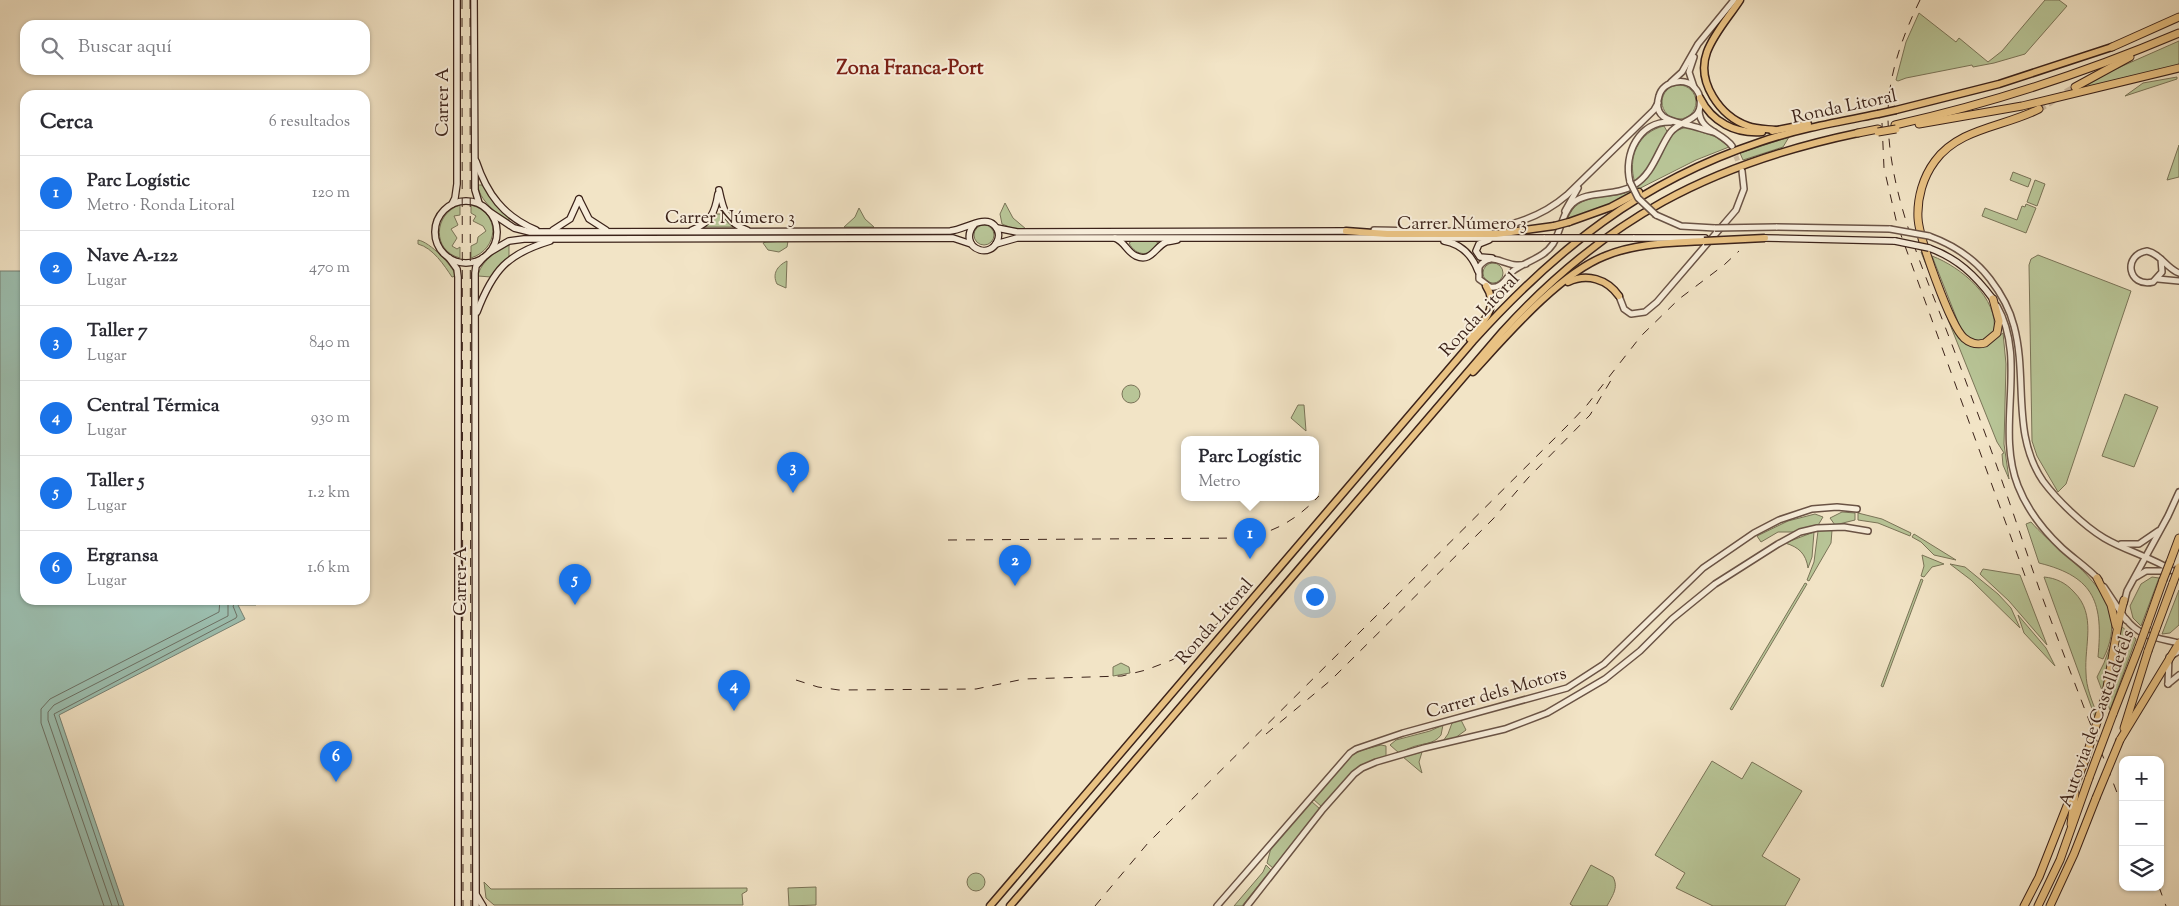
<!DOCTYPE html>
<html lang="es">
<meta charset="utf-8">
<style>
body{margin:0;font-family:"Sorts Mill Goudy",serif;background:#f7f7f7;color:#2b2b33}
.controls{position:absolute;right:15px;bottom:15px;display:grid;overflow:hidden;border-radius:10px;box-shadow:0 1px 4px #0004}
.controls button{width:45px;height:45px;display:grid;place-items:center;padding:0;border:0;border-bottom:1px solid #e1e1e2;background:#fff;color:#2b2b33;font:25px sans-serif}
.you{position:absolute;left:1314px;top:596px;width:18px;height:18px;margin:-12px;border:4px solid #fff;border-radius:50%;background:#1a73e8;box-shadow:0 0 0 8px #1a73e833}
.badge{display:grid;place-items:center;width:32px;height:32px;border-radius:50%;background:#1a73e8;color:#fff;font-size:16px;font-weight:700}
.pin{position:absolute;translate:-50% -41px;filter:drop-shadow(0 1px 2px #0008)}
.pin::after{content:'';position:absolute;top:26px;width:18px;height:15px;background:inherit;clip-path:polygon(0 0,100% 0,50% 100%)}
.popup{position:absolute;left:1181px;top:436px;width:138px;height:65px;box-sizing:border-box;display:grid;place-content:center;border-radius:10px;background:#fff;filter:drop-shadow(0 1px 4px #0005);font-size:16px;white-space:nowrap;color:#7c7c81}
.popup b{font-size:19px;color:#2b2b33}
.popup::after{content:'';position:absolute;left:50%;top:100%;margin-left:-10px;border:10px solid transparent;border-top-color:#fff}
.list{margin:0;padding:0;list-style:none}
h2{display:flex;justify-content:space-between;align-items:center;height:65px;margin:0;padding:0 20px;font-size:21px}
h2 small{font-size:16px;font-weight:400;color:#7c7c81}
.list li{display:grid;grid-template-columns:32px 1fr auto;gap:15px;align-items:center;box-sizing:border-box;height:75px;padding:0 20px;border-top:1px solid #e1e1e2}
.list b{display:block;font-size:19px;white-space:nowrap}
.list p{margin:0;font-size:16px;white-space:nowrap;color:#7c7c81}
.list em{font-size:16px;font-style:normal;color:#7c7c81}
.icon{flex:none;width:28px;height:28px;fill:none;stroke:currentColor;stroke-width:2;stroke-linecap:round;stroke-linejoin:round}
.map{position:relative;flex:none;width:2179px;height:906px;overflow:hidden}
.search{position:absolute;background:#fff;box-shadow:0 1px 4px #0004;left:20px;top:20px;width:350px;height:55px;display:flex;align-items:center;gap:12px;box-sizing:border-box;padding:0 18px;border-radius:15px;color:#7c7c81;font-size:19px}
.panel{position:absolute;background:#fff;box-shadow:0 1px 4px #0004;left:20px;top:90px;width:350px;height:515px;border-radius:15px}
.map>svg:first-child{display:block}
</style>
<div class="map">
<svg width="2179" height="906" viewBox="0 0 2179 906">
<rect width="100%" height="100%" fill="#f2e4c6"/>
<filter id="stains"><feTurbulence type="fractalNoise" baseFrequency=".004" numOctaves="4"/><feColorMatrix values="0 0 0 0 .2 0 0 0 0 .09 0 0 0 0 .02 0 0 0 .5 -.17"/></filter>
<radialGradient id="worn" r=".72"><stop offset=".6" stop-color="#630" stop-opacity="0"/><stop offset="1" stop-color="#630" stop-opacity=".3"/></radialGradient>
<g fill="#b8c597" stroke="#7a7458">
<path d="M2045,0H2059L2067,6L2025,54L1994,63L1973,67L1972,65L1906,78L1898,81L1896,80L1906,42L1919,13L1956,42L1959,38L1988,62L2002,51Z"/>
<path d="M2179,41V66L2077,91L2111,71Z"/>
<path d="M2177,77V79L2125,96L2143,83Z"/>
<circle cx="1679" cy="102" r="17"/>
<path d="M1664,126L1668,133L1650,165L1635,183C1627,158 1638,132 1664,126Z"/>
<path d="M1687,127L1716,137L1729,147L1696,160L1591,213L1567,220C1578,189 1608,202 1632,190C1655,177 1659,150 1674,131Z"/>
<path d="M1789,137L1783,147L1743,160L1740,153Z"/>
<path d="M2179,145V177L2167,180Z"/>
<path d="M2013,172L2031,179L2028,187L2010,180Z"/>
<path d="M2035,180L2045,184L2037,206L2027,202Z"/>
<path d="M478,185H484L495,203L509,218V222C498,215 478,199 478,185Z"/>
<path d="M1005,203L1013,218L1026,229L1012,228L1002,224L1000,214Z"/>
<path d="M2026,204L2036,208L2026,233L1982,216L1985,208L2017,220L2022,206L2025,207Z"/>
<path d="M460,205V215L454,216L458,225L451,229L457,238L452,246L457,249L460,247V258C432,251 433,214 460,205Z"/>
<path d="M471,205C501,213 499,249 471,258V246L477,243L478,237L486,231L483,226L473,221L476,216L471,213Z"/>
<path d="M859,208L865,219L874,227H844L855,217Z"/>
<path d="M717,214H722L733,227H704Z"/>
<circle cx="984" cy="235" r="10"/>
<path d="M418,240C430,242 452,265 456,276L452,277C444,265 433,248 418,244Z"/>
<path d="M788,241L787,247L779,252L768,250L763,243L766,242Z"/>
<path d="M1132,241H1155L1158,243C1152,257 1136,257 1129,243Z"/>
<path d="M509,244V257L491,277L478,276C480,262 498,250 509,244Z"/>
<path d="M1921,252L1925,253L1957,334L1985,346L2003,333L2006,364L2004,444L2009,479L2003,465L2002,454L2004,453L1997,442Z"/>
<path d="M2038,255L2131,291L2066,484L2058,492L2037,456L2032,441L2029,265L2031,259Z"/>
<path d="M1932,256C1961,267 1999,298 1994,332C1979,343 1976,344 1962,332Z"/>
<path d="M787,261L786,288L777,284C772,274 777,266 787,261Z"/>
<circle cx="1493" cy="273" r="10"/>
<circle cx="1131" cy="394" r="9"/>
<path d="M2125,394L2158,407L2134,467L2102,456Z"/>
<path d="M1298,405H1304L1306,431L1291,418Z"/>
<path d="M1842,512L1855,513V520L1835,525L1830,518Z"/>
<path d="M1858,513L1882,519L1911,533L1910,536L1878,523L1858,520Z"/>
<path d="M1815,514L1823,517L1817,527L1797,532H1778L1761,542L1757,536L1788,521Z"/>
<path d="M2031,522C2067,563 2136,595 2103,659L2098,657C2103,604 2096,577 2039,563L2026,524Z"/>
<path d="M1832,530L1831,543L1809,581L1807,580L1814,562L1818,531Z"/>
<path d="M1814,532L1812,557L1808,568C1806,554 1799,547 1785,543Z"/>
<path d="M1914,534L1956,560L1934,555L1921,542L1912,537Z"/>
<path d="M1922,555L1944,564L1932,567L1924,577L1921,576L1924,566Z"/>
<path d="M1950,564L1965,567L1998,594L2011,608L2020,628L1971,580Z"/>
<path d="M1983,569L2020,575L2047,645L2009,601L1980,574Z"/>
<path d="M2044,577C2056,578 2066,583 2074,592C2097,615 2084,645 2086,673C2086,687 2092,701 2097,714L2095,717Z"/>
<path d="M2152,577L2159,578L2141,626L2133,618L2130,606L2141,584Z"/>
<path d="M1921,579L1923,580L1883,687L1881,686Z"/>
<path d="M1805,583L1807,584L1732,710L1730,709Z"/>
<path d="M2179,590V625L2170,633L2162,634Z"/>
<path d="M2018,615L2046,648L2055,666L2024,633Z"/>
<path d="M2121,626L2136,639L2110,710L2107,702Z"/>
<path d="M2113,638L2103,693L2097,677L2104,663Z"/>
<path d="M1121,663L1129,667L1130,673L1113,676V667Z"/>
<path d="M1461,720L1466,730L1455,738L1443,741L1448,734L1452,723Z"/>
<path d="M1443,725L1441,735C1434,745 1421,743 1410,748C1406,749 1404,752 1399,753L1390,745L1396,740L1430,731Z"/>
<path d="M1381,745L1386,746V756C1354,765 1342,783 1322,807L1313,799L1350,756L1362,750Z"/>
<path d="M1422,752L1419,762L1422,773L1403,757Z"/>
<path d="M1712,761L1742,779L1752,762L1802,791L1762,856L1800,879L1785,906H1713L1676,888L1685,873L1655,855Z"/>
<path d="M1311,801L1320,809L1273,868L1267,863L1271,848Z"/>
<path d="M1266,865L1271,870L1242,906H1234L1263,872Z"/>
<path d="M1591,865L1613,877C1619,888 1612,896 1607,906H1573L1570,904Z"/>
<circle cx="976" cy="882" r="9"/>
<path d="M484,882L491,889L747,888V891L742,894L743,905H494L486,898Z"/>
<path d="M816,887V905L789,906L788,888Z"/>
</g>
<path fill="#9cbfb0" stroke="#768174" d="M0,271H25V600H256V605H238L245,619L59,715L124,906H0Z"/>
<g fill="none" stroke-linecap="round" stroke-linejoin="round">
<g stroke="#6c7165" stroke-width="1">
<path d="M104,906L41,723V709L50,699L219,612L220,600"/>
<path d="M112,906L48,720V712L54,705L228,616V600"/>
<path d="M119,906L54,714L236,618L237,616L233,606L238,600"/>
</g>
<path stroke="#cebda4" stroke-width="5" stroke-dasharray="5 2.5" stroke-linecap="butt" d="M1733,149L1741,169"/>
<path stroke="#cebda4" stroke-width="7" stroke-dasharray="7 3.5" stroke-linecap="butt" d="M2039,109L2075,87"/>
<g stroke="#6a5345" stroke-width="8">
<g id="tertiary">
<path d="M1694,57L1689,72L1694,87"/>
<path d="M1671,82L1682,72L1698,44L1734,0"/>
<path d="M1699,111C1700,131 1722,132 1732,146"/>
<path d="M1630,182C1623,154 1639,121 1671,122"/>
<path d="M1565,211L1578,188"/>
<path d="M1656,215L1681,226L1715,228"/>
<path d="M1776,227L1890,229"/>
<path d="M1374,230C1440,230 1513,242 1567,195L1654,110L1658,103"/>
<path d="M1929,236C1954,245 1974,258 1990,279C2000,292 2010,310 2014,326C2028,378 2011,434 2043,481C2057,500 2084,526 2104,538C2126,551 2151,557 2173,571"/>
<path d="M2161,259L2162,272L2153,282C2128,288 2122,255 2147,251C2161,254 2166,268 2179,273"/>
<path d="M1526,264C1505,270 1492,248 1479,267V279L1490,287C1494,288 1497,287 1500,285C1506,282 1508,275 1513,271C1526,261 1544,258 1553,244C1561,231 1562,213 1573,203C1588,190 1616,197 1634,185C1653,174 1658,150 1670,133C1680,119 1703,122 1700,100C1700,95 1697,90 1694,87C1689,82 1682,81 1676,82C1668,83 1661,88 1659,96C1652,119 1672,121 1688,125C1697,127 1705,130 1714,132"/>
<path d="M2158,279L2179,281"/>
<path d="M1619,296L1624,309L1631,314L1645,312L1657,302L1736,210L1744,189L1742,171"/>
<path d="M1997,306C2028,360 1995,428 2018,486C2027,509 2044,531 2062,548C2074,559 2088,568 2099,580"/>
<path d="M2121,544H2139L2158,531"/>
<path d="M2136,577L2146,571H2168"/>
<path d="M2104,587L2126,620"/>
<path d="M2124,603L2127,591L2168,516L2179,492"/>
<path d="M2126,619C2139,637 2158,638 2179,643"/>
<path d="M2168,684L2169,657L2179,651"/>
<path d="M2168,684L2179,675"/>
<path d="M1217,906L1350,753L1356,749L1403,733L1567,688L1604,664L1703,568L1754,533L1779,520L1812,509L1837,507L1857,509"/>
<path d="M1247,906L1323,809L1354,774L1362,768L1376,762L1424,748L1505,729L1547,713L1605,679L1640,651L1672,619L1715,584L1778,544L1800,532L1817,528L1844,527L1868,531"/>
</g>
</g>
<g stroke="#3c231a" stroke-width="8">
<g id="secondary">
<path d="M474,0L475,190L479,203"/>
<path d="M476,161C487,194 503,216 536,230"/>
<path d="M719,190C723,209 726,223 747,230"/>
<path d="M579,199L589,219L606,230"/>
<circle cx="466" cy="232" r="31"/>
<path d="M452,204L455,198L457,184V0"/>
<path d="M490,212L514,228L530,232L950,231C964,230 984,215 994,225C1005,236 994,254 980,250C967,246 967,233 974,225"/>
<path d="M997,228L1017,232L1346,231"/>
<path d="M553,230L570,219L579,199"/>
<path d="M692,230C710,223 715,213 718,194"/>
<path d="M1115,238C1125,242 1127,252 1136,256C1151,263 1155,247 1166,242C1169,241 1174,241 1177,240"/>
<path d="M1633,238H1705"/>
<path d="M1765,238L1895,241"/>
<path d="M1489,240L1479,244L1476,251L1480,257L1492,258"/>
<path d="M1444,241C1461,244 1472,255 1478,271"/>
<path d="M996,244L1017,238H1545"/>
<path d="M1929,248C1957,258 1975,275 1993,299"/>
<path d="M490,252L509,241L524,239L953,238L971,244"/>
<path d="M449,258L457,269L458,277V906"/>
<path d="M477,312C493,270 507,254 550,241"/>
<path d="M477,896L483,906"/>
<path d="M476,906L475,273L476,266L483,258"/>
</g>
</g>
<g stroke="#3c231a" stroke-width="9">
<g id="trunk">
<path d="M1740,0C1729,17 1714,33 1707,52C1696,82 1720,116 1748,126C1756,129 1766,129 1775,130"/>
<path d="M1700,98C1712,122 1735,134 1762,132"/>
<path d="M1896,110L1999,84L2112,47"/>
<path d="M1772,131L1808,124"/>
<path d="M1569,222L1611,207L1639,192"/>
<path d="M1346,231L1387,234H1496L1554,226"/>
<path d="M1568,282C1587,273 1607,279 1619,296"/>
<path d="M1470,339C1483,322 1500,307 1486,286"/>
<path d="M1473,372C1507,335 1559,274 1605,256C1636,243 1671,243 1704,241"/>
<path d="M990,906L1473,341C1556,249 1640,182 1760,142C1798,129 1838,122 1878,114"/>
<path d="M1010,906L1503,331C1605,219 1710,164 1858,133"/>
</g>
</g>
<g stroke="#3c231a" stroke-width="9">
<g id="motorway">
<path d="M2112,47L2179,17"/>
<path d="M2075,87L2130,57"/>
<path d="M1919,124L2022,106L2179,68"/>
<path d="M1895,125C1993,103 2087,72 2179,33"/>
<path d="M1858,133L1878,129"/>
<path d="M1993,299L1999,321L1997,333L1985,343C1977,345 1971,344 1964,338C1950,325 1919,238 1918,218C1917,198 1923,177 1935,161C1959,128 2004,127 2039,109"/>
<path d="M2170,562L2179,538"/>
<path d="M2097,578L2111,605L2116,626"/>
<path d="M2147,625L2163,580"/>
<path d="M2156,629L2173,583"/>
<path d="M2105,697C2112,665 2115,632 2124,600"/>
<path d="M2113,714L2139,647"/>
<path d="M2124,728L2148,651"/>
<path d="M2120,740L2179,643"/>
<path d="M2071,824L2075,793"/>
<path d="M2024,906L2039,877L2085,760"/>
<path d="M2038,906L2060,860L2089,778"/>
<path d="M2050,906L2074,854L2096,798"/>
</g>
</g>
<use href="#tertiary" stroke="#f7edda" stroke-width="5"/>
<use href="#secondary" stroke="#f7edda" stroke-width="5.5"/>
<use href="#trunk" stroke="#e9c283" stroke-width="6"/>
<use href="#motorway" stroke="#e9c283" stroke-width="7"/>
<g stroke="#3c231a" stroke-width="1" stroke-dasharray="9 9" stroke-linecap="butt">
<path d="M462,0L463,906"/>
<path d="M470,0L471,906"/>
<path d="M1920,0C1902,37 1887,78 1888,119C1889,180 1910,237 1932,293C1946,329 1960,365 1973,401C1997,464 2018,528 2040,591C2067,664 2095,736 2123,808"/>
<path d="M1882,123L1884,168L1897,224L2028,584"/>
<path d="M948,540L1244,538C1276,532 1297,519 1319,496"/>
<path d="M796,680L818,687L839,690L976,689L1024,679L1122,676L1146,670L1172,660L1190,648L1219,622"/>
<path d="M1266,734L1331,680L1493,519L1528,478L1590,415L1613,377"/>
<path d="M2159,887L2166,906"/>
<path d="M1095,906L1148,843L1571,422L1587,405L1641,336L1679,299L1724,265L1739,251"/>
</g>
<g stroke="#6a5345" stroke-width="8" stroke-linecap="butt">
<g id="tertiary-bridge">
<path d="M1630,182L1638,198L1656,215"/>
<path d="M1715,228L1776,227"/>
<path d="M1890,229L1929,236"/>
</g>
</g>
<g stroke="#3c231a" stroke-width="8" stroke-linecap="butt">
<g id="secondary-bridge">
<path d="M1545,238H1633"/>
<path d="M1895,241L1929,248"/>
</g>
</g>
<g stroke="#3c231a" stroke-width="9" stroke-linecap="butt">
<g id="trunk-bridge">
<path d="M1878,114L1896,110"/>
<path d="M1554,226L1569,222"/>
<path d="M1704,241L1765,238"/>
</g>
</g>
<g stroke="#3c231a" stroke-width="9" stroke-linecap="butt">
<g id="motorway-bridge">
<path d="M1878,132L1896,129"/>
<path d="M2163,580L2170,562"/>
<path d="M2173,583L2179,567"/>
<path d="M2139,647L2147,625"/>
<path d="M2148,651L2156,629"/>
<path d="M2085,760L2105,697"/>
<path d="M2089,778L2113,714"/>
<path d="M2096,798L2120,740"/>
</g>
</g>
<use href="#tertiary-bridge" stroke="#f7edda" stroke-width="5"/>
<use href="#secondary-bridge" stroke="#f7edda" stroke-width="5.5"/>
<use href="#trunk-bridge" stroke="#e9c283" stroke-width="6"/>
<use href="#motorway-bridge" stroke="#e9c283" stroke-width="7"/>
</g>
<g text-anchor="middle" stroke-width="4" stroke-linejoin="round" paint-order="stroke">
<g font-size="18" fill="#3c231a" stroke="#f7edda">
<text transform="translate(442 102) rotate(-90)" y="6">Carrer A</text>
<text transform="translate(1844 106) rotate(-12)" y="6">Ronda Litoral</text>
<text x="730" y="223">Carrer Número 3</text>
<text x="1462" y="229">Carrer Número 3</text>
<text transform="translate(1479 314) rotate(-47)" y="6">Ronda Litoral</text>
<text transform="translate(460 581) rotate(-90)" y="6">Carrer A</text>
<text transform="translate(1214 621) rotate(-49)" y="6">Ronda Litoral</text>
<text transform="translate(1496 692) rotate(-16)" y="6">Carrer dels Motors</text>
<text transform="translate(2096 718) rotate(-70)" y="6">Autovia de Castelldefels</text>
</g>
<g font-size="20" font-weight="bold" fill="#7a1f14" stroke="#f7edda">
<text x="910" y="74">Zona Franca-Port</text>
</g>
</g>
<rect width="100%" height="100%" filter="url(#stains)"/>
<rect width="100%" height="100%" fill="url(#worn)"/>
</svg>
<div class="controls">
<button>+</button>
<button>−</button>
<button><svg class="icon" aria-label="layers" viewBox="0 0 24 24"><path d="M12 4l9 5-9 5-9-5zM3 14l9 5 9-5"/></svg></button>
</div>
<div class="you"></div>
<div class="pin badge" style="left:1250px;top:559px">1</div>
<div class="popup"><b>Parc Logístic</b>Metro</div>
<div class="pin badge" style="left:1015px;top:586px">2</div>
<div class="pin badge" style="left:793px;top:493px">3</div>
<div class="pin badge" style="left:734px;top:711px">4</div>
<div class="pin badge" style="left:575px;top:605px">5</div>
<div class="pin badge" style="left:336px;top:782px">6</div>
<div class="search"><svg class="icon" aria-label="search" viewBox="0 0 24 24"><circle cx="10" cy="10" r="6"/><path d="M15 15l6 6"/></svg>Buscar aquí</div>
<section class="panel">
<h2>Cerca<small>6 resultados</small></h2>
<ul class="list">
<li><span class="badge">1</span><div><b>Parc Logístic</b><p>Metro · Ronda Litoral</p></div><em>120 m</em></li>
<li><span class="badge">2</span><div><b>Nave A-122</b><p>Lugar</p></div><em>470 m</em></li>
<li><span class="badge">3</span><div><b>Taller 7</b><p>Lugar</p></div><em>840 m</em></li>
<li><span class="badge">4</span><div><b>Central Térmica</b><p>Lugar</p></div><em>930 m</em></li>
<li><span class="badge">5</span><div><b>Taller 5</b><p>Lugar</p></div><em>1.2 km</em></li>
<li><span class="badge">6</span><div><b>Ergransa</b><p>Lugar</p></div><em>1.6 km</em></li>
</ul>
</section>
</div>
